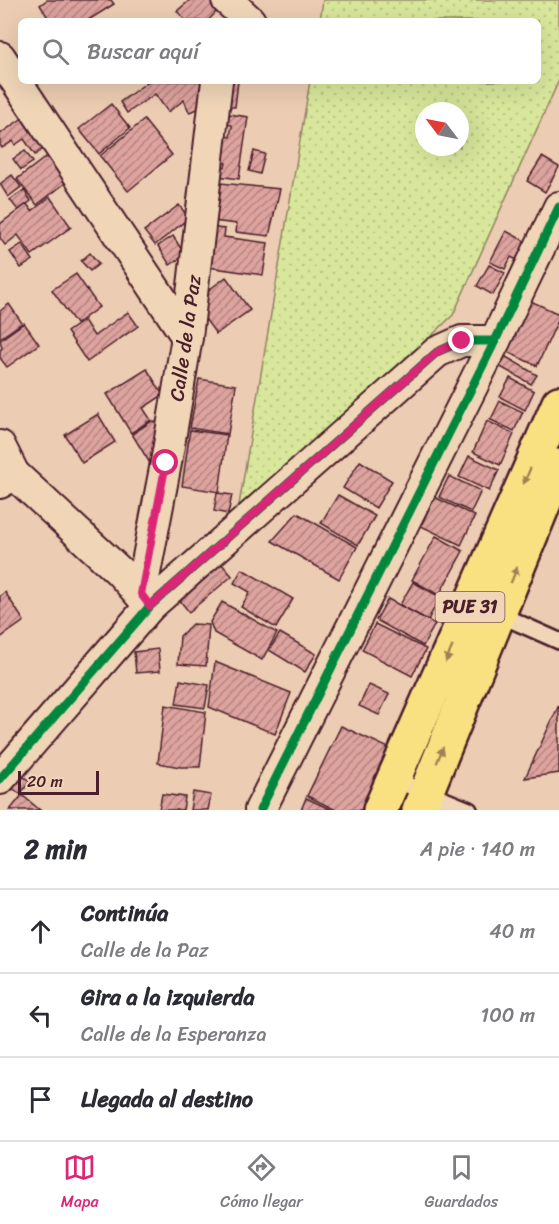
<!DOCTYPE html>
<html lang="es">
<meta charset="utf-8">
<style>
body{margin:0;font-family:Sriracha,sans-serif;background:#f2f2f3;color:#2b2b33}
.compass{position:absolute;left:415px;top:102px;width:54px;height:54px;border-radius:50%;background:#fff;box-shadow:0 6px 24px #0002;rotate:302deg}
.scale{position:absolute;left:18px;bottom:15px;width:81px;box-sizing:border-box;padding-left:6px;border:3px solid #4a1f2b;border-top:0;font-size:16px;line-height:21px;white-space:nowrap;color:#4a1f2b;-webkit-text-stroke:4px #f0d6b7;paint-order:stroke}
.stop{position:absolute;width:18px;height:18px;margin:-14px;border:4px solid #db2777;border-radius:50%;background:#fff}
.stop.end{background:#db2777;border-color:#fff;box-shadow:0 2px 6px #0008}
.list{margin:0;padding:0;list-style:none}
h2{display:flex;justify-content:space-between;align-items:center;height:78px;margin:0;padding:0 24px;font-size:26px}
h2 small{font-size:20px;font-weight:400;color:#7c7c81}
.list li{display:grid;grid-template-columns:39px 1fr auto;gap:18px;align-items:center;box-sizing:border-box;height:84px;padding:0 24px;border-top:2px solid #e1e1e2}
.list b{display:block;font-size:22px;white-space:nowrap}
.list p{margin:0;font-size:20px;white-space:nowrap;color:#7c7c81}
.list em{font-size:20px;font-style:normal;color:#7c7c81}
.icon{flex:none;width:33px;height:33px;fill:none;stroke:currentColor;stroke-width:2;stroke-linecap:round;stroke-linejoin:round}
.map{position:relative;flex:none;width:559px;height:810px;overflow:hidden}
.search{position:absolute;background:#fff;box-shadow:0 6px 24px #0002;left:18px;right:18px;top:18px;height:66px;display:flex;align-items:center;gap:15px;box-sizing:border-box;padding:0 21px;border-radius:9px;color:#7c7c81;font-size:22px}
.sheet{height:330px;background:#fff}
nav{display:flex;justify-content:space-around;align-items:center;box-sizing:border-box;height:84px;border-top:2px solid #e1e1e2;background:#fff;font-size:16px;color:#7c7c81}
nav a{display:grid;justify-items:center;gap:3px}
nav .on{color:#db2777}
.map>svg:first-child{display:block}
</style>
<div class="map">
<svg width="559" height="810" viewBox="0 0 559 810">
<defs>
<pattern id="grass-dots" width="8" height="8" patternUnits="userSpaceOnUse" patternTransform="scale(1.5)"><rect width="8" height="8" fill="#d8e79b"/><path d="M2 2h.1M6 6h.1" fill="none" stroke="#bbc686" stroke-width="1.8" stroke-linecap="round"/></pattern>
<pattern id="building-hatch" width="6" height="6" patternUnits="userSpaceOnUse" patternTransform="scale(1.5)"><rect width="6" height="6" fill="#dda39e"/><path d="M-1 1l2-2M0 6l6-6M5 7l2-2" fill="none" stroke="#b58481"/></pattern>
</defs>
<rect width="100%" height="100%" fill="#ecccb2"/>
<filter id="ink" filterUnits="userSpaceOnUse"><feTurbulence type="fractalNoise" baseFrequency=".0167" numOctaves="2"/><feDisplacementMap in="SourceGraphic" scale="12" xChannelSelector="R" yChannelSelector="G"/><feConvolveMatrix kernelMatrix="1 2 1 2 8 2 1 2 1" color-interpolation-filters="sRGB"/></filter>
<g filter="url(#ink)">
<path fill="url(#grass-dots)" stroke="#918363" stroke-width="1.5" fill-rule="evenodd" d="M323,0H559V80L453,315L236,523L310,81H538V21H320ZM424,111H460V147H424Z"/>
<g fill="url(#building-hatch)" stroke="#4a1f2b" stroke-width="1.5">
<path d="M47,0H111L114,4L87,21H50L40,5Z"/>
<path d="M190,0H222L224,3L208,21H186L177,11Z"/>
<path d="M149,81H216L213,104L189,112L184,100L168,112L155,94L127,113L120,102Z"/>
<path d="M226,81H238L235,107L223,106Z"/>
<path d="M111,104L130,128L99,154L79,129Z"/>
<path d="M222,113L248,117L239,179L211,175L213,165L225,167L226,163L210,160L214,135L230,137L232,125L220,123Z"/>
<path d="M27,115L48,145L35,155L24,139L15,145L13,141L2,148L0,145V134Z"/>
<path d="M144,120L172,155L128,191L100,156Z"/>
<path d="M25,151L33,162L21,170L13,159Z"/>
<path d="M254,151L265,154L260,174L249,171Z"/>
<path d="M50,154L69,180L37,205L17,179Z"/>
<path d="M542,157L559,167L545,192L527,181Z"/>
<path d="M12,175L21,187L8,197L0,184Z"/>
<path d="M210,182L280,189L269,236L236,232L237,224L204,220Z"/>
<path d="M24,190L31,201L18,210L10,200Z"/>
<path d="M50,197L71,227L32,255L18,235L5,245L0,238V224L27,204L32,211Z"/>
<path d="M179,205L189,218L155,245L144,231Z"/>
<path d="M207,227L225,229L224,237L268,243L263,275L201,266Z"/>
<path d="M506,231L534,246L525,264L511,257L505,269L490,262Z"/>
<path d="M173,236L185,255L170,265L158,246Z"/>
<path d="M22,244L33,260L21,268L10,252Z"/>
<path d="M90,253L99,264L90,271L81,261Z"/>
<path d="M489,265L505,273L493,295L477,286Z"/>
<path d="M76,274L99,307L76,324L52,290Z"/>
<path d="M226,277L250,310L216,334L193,302Z"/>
<path d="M524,298L559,314V318L537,366L501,349Z"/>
<path d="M9,304L22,323L0,338V311Z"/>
<path d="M128,312L138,326L87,362L67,332L84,320L94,336Z"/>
<path d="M24,323L39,344L7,367L0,358V350L2,348L0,340Z"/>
<path d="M501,354L537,375L531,384L495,364Z"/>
<path d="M147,369L163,395L143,408L151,420L131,433L107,394Z"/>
<path d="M510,378L534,391L525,410L500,397Z"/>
<path d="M199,379L236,385L228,434L190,428Z"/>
<path d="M500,401L523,412L514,431L489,419H491Z"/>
<path d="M98,414L115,442L82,463L65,435Z"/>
<path d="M152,421L171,428L159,478L132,434Z"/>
<path d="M487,421L514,434L500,465L473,452Z"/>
<path d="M190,430L227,435L219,492L182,486Z"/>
<path d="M469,456L499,470L489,491L459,477Z"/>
<path d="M360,461L392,481L376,508L343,488Z"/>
<path d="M449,476L481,491L471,512L439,497Z"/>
<path d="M217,493L232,495L228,514L214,511Z"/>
<path d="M338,495L375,516L358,545L321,523Z"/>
<path d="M434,497L475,516L461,545L421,526Z"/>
<path d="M297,513L357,547L339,579L272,541Z"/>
<path d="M436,536L463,551L439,595L412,580Z"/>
<path d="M216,557L232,576L189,612L177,597Z"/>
<path d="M242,569L293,599L276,628L241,607L250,592L234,583Z"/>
<path d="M413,582L440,597L428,620L400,605Z"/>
<path d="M5,592L24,621L0,638V596Z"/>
<path d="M388,599L435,624L423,646L376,620Z"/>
<path d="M222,602L277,633L262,660L214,633L210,622Z"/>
<path d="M192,624L209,625L206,666L178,664L180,636Z"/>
<path d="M375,624L426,649L412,676L362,650Z"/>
<path d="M280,633L316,654L305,672L269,650Z"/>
<path d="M158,649L160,671L136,673L134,652Z"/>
<path d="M215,662L291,693L275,734L209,707Z"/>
<path d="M180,680L209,685L205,708L176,704Z"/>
<path d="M369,685L389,694L379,715L359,706Z"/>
<path d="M165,705L206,712L200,767H180L158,763Z"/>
<path d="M559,705V773L525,778Z"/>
<path d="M341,726L391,749L362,810H336L307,796Z"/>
<path d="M16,770L30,782L20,794L6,783Z"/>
<path d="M193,792L211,795L208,810H190Z"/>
<path d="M162,794L185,797L183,810H159Z"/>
<path d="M22,795L40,810H10Z"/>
<path d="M306,798L332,810H301Z"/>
</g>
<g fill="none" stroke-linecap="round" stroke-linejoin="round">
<g stroke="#4a1f2b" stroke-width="20">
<g id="lane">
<path d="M496,613L559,641"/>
<path d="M393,779L469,810"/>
</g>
</g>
<g stroke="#4a1f2b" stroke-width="34">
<g id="street">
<path d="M227,0L250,21"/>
<path d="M0,57L187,337"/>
<path d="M0,446L14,474"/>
<path d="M0,483L14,474L120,572L150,606"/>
<path d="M141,594L166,463L187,337L217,81"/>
<path d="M0,779L150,606L437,352L462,341H495"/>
<path d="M260,810L495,341L559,207"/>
</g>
</g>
<g stroke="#4a1f2b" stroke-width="38">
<g id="primary">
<path d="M380,810L559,403"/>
<path d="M419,810L559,466"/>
</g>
</g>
<use href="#lane" stroke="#f0d6b7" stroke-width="15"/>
<use href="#street" stroke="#f0d6b7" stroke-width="30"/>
<use href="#primary" stroke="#f9e181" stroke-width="33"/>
<g stroke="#f0d6b7" stroke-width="13">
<g id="cycleway">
<path d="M0,779L150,606L437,352L462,341H495"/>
<path d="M260,810L495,341L559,207"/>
</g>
</g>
<use href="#cycleway" stroke="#00873e" stroke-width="9"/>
</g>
<defs><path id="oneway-solid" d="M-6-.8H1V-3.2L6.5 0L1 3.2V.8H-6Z" transform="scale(1.5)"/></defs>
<g fill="#a28056">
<use href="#oneway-solid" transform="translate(527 476) rotate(114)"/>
<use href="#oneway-solid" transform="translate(514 575) rotate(-68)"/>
<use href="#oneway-solid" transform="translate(449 654) rotate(114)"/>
<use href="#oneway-solid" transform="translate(440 755) rotate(-68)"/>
</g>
</g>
<g fill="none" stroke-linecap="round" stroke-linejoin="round" filter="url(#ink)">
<path stroke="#db2777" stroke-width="8" d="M166,463L141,594L150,606L437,352L462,341"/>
</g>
<g text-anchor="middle" stroke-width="6" stroke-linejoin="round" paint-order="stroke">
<rect fill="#f0d6b7" stroke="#7c5655" stroke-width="1.5" x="435.5" y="592" width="69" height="30" rx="4.5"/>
<g font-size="18" font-weight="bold" fill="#4a1f2b">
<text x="470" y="613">PUE 31</text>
</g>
<g font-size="20" fill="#4a1f2b" stroke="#f0d6b7">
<text transform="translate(185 338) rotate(-82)" y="7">Calle de la Paz</text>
</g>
</g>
</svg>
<svg class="compass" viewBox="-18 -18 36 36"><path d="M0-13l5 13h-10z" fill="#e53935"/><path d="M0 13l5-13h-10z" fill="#7c7c81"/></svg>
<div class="scale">20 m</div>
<div class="stop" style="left:166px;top:463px"></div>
<div class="stop end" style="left:462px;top:341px"></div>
<div class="search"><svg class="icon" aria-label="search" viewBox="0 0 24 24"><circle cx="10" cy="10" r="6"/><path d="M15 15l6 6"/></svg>Buscar aquí</div>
</div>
<section class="sheet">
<h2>2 min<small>A pie · 140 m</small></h2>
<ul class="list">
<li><svg class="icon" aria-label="ahead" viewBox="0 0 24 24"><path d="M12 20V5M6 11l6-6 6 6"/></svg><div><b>Continúa</b><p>Calle de la Paz</p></div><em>40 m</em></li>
<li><svg class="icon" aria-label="left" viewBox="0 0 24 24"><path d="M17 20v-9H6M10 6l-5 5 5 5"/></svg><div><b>Gira a la izquierda</b><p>Calle de la Esperanza</p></div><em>100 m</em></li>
<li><svg class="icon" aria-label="arrive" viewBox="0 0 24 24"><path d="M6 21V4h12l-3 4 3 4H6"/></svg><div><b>Llegada al destino</b></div></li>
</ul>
</section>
<nav>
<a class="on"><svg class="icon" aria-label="map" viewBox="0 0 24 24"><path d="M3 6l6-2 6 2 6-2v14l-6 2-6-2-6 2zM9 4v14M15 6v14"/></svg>Mapa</a>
<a><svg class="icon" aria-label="directions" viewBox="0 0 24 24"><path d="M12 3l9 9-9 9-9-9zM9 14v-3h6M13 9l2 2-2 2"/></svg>Cómo llegar</a>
<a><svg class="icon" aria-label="saved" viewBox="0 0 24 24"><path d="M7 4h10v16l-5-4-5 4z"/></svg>Guardados</a>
</nav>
